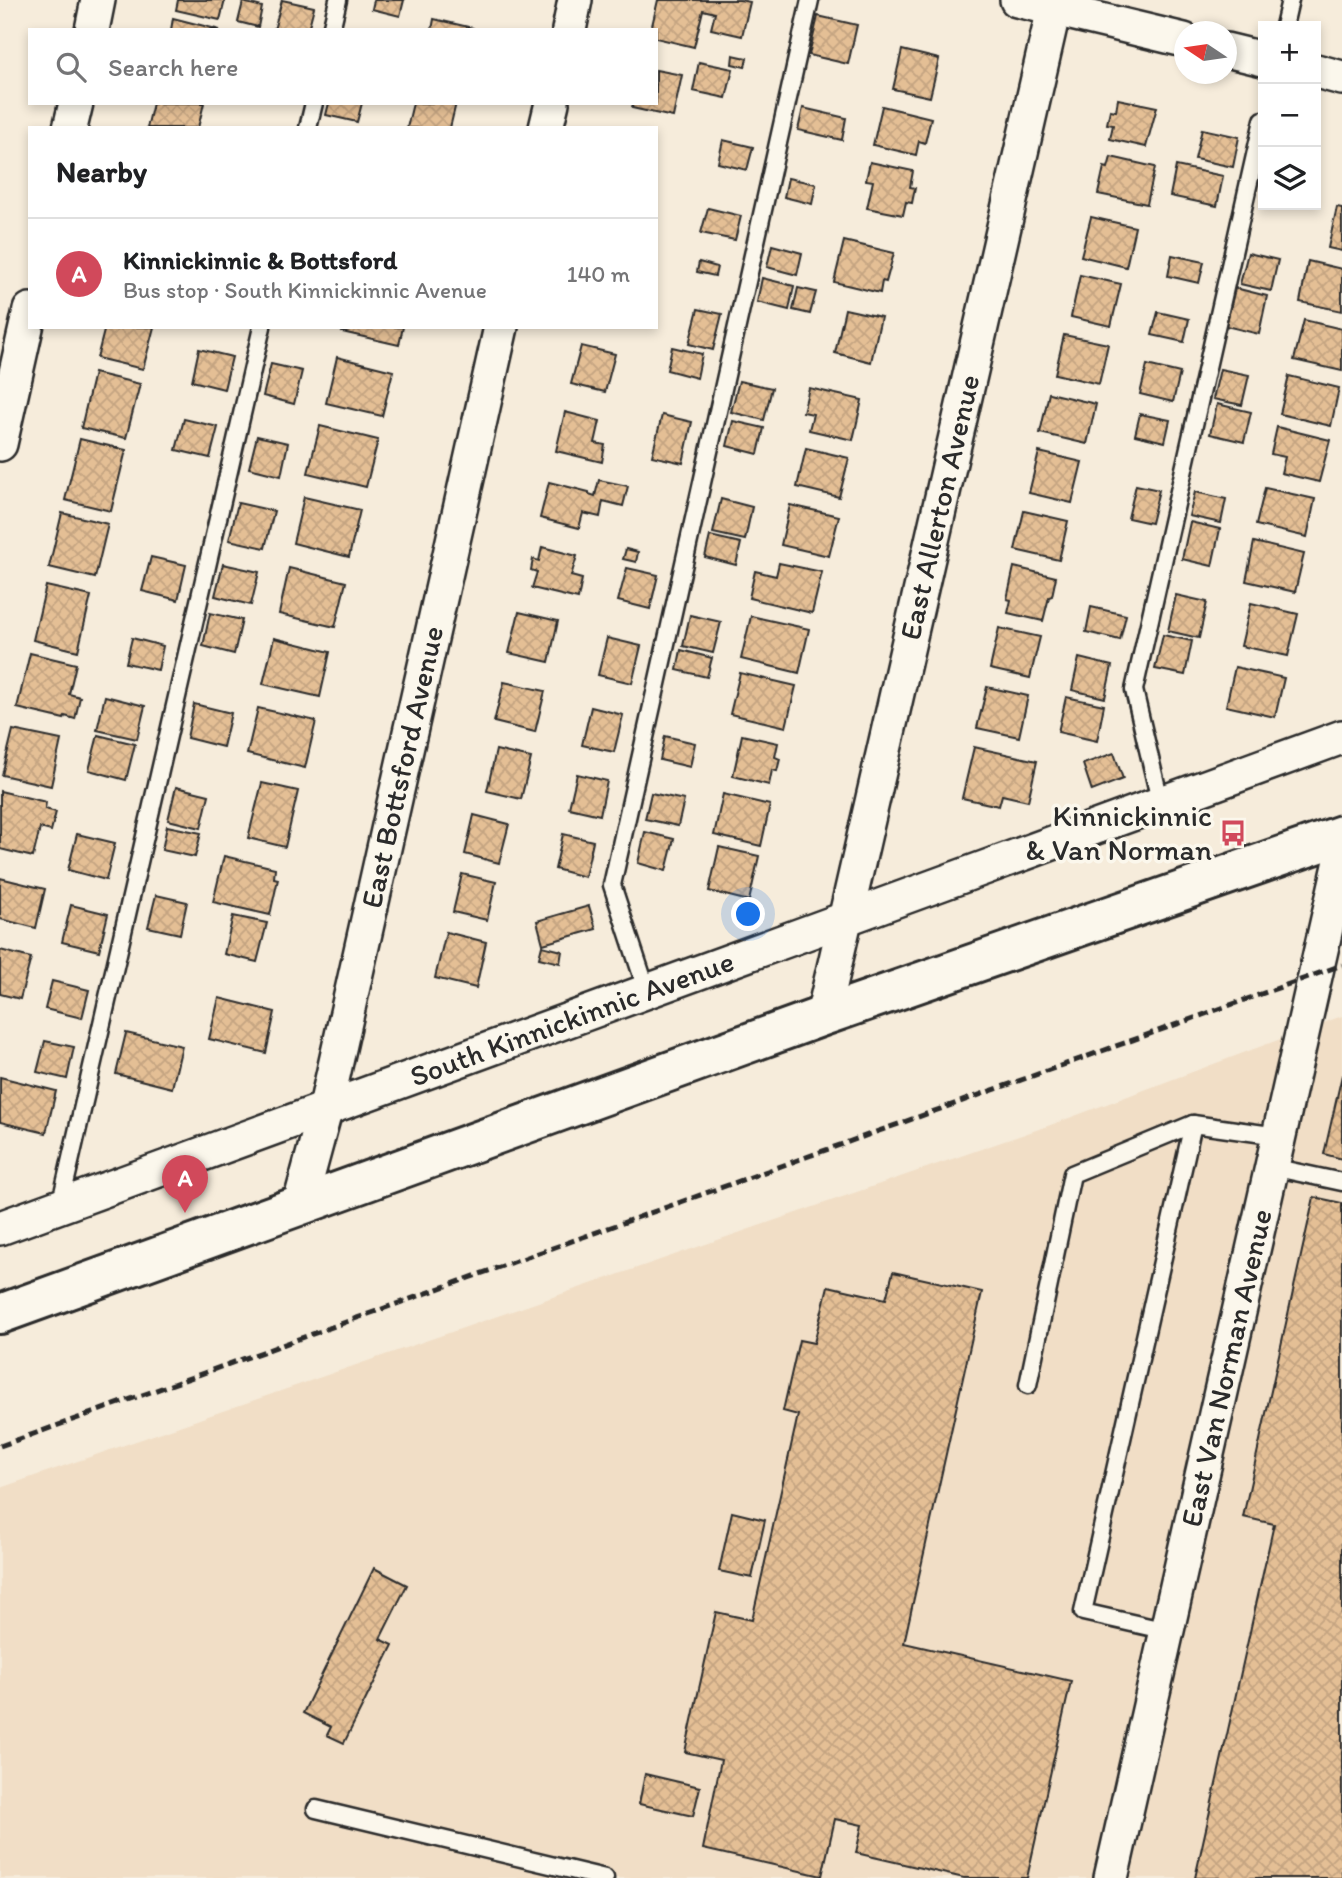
<!DOCTYPE html>
<meta charset="utf-8">
<style>
body{margin:0;font-family:Itim,sans-serif;background:#f2f2f2;color:#202124}
.controls{position:absolute;right:21px;top:21px;display:grid;overflow:hidden;border-radius:0px;box-shadow:0 4px 10px #0003}
.controls button{width:63px;height:63px;display:grid;place-items:center;padding:0;border:0;border-bottom:2px solid #e0e0e0;background:#fff;color:#202124;font:35px sans-serif}
.compass{position:absolute;left:1174px;top:21px;width:63px;height:63px;border-radius:50%;background:#fff;box-shadow:0 4px 10px #0003;rotate:283deg}
.you{position:absolute;left:749px;top:915px;width:24px;height:24px;margin:-18px;border:5px solid #fff;border-radius:50%;background:#1a73e8;box-shadow:0 0 0 10px #1a73e833}
.badge{display:grid;place-items:center;width:46px;height:46px;border-radius:50%;background:#d1495b;color:#fff;font-size:23px;font-weight:700}
.pin{position:absolute;translate:-50% -58px;filter:drop-shadow(0 2px 4px #0008)}
.pin::after{content:'';position:absolute;top:37px;width:24px;height:21px;background:inherit;clip-path:polygon(0 0,100% 0,50% 100%)}
.list{margin:0;padding:0;list-style:none}
h2{display:flex;justify-content:space-between;align-items:center;height:91px;margin:0;padding:0 28px;font-size:30px}
h2 small{font-size:23px;font-weight:400;color:#757577}
.list li{display:grid;grid-template-columns:46px 1fr auto;gap:21px;align-items:center;box-sizing:border-box;height:112px;padding:0 28px;border-top:2px solid #e0e0e0}
.list b{display:block;font-size:26px;white-space:nowrap}
.list p{margin:0;font-size:23px;white-space:nowrap;color:#757577}
.list em{font-size:23px;font-style:normal;color:#757577}
.icon{flex:none;width:38px;height:38px;fill:none;stroke:currentColor;stroke-width:2;stroke-linecap:round;stroke-linejoin:round}
.map{position:relative;flex:none;width:1342px;height:1878px;overflow:hidden}
.search{position:absolute;background:#fff;box-shadow:0 4px 10px #0003;left:28px;top:28px;width:630px;height:77px;display:flex;align-items:center;gap:18px;box-sizing:border-box;padding:0 24px;border-radius:0px;color:#757577;font-size:26px}
.panel{position:absolute;background:#fff;box-shadow:0 4px 10px #0003;left:28px;top:126px;width:630px;height:203px;border-radius:0px}
.map>svg:first-child{display:block}
</style>
<div class="map">
<svg width="1342" height="1878" viewBox="0 0 1342 1878">
<defs>
<pattern id="building-cross-hatch" width="8" height="8" patternUnits="userSpaceOnUse" patternTransform="scale(1.75)"><rect width="8" height="8" fill="#e4bf95"/><path d="M0 0l8 8M0 8l8-8" fill="none" stroke="#c4a481"/></pattern>
</defs>
<rect width="100%" height="100%" fill="#f6ecdb"/>
<filter id="ink" filterUnits="userSpaceOnUse"><feTurbulence type="fractalNoise" baseFrequency=".0143" numOctaves="2"/><feDisplacementMap in="SourceGraphic" scale="14" xChannelSelector="R" yChannelSelector="G"/><feConvolveMatrix kernelMatrix="1 2 1 2 8 2 1 2 1" color-interpolation-filters="sRGB"/></filter>
<g filter="url(#ink)">
<path fill="#f1dec6" d="M1342,1016V1878H0V1488L1045,1127Z"/>
<g fill="url(#building-cross-hatch)" stroke="#2b2b2b" stroke-width="2">
<path d="M178,0H225L220,20L176,10Z"/>
<path d="M282,0L314,7L308,30H274Z"/>
<path d="M374,0H404L400,16L372,9Z"/>
<path d="M658,0H740L750,2L742,36L711,29L715,13L703,10L694,47L656,38V30H651Z"/>
<path d="M243,2L262,7L258,27L238,22Z"/>
<path d="M818,16L857,25L848,64L809,55Z"/>
<path d="M173,18L220,30H171Z"/>
<path d="M434,19L473,28V30H432Z"/>
<path d="M902,50L939,59L930,97L893,89Z"/>
<path d="M733,55L747,58L745,67L732,64Z"/>
<path d="M699,62L733,69L726,98L693,91Z"/>
<path d="M656,70L682,75L673,117L632,108L633,103H656Z"/>
<path d="M1118,99L1157,107L1146,147L1110,139L1113,125L1107,124L1110,110L1116,111Z"/>
<path d="M153,103H204L198,128H147Z"/>
<path d="M329,103H362L357,122L326,115Z"/>
<path d="M413,103H456L450,128H407Z"/>
<path d="M882,106L931,118L925,143L919,141L916,155L873,145Z"/>
<path d="M803,108L846,118L842,140L798,130Z"/>
<path d="M1202,129L1239,137L1233,167L1195,159Z"/>
<path d="M723,140L753,147L747,170L718,163Z"/>
<path d="M1111,157L1155,167L1147,204L1098,194L1104,167L1108,168Z"/>
<path d="M870,162L913,171L910,187L915,188L912,203L906,202L903,215L867,208L873,181L866,180Z"/>
<path d="M1176,166L1223,176L1217,206L1170,196Z"/>
<path d="M788,178L816,184L812,204L784,197Z"/>
<path d="M1337,207L1342,208V251L1328,248Z"/>
<path d="M708,208L741,216L735,240L701,233Z"/>
<path d="M1091,217L1135,227L1126,267L1081,256Z"/>
<path d="M844,241L894,253L886,282L882,281L880,293L834,282Z"/>
<path d="M772,245L802,253L797,275L767,267Z"/>
<path d="M1248,253L1278,260L1271,291L1240,284Z"/>
<path d="M1172,255L1204,262L1199,283L1168,276Z"/>
<path d="M1308,261L1342,269V311L1300,302Z"/>
<path d="M699,262L717,267L715,276L697,272Z"/>
<path d="M1080,275L1121,284L1111,326L1071,317Z"/>
<path d="M762,278L794,286L789,310L757,302Z"/>
<path d="M798,288L816,292L810,314L793,310Z"/>
<path d="M1235,288L1267,296L1259,334L1226,326Z"/>
<path d="M698,309L722,314L713,350L689,344Z"/>
<path d="M845,309L881,317L871,362L835,353Z"/>
<path d="M1158,312L1189,319L1184,342L1152,335Z"/>
<path d="M1304,320L1342,329V371L1294,360Z"/>
<path d="M105,327H154L143,369L97,358Z"/>
<path d="M343,327H403L399,345L342,332Z"/>
<path d="M1064,335L1108,344L1099,384L1055,374Z"/>
<path d="M581,346L615,354L605,392L571,384Z"/>
<path d="M672,347L702,354L697,378L667,370Z"/>
<path d="M199,349L232,357L224,389L192,381Z"/>
<path d="M337,357L393,371L382,416L326,403Z"/>
<path d="M271,364L302,371L294,404L263,396Z"/>
<path d="M1147,365L1180,373L1173,402L1140,394Z"/>
<path d="M1220,369L1249,375L1242,405L1213,399Z"/>
<path d="M94,373L140,384L126,438L81,428Z"/>
<path d="M1289,376L1339,388L1331,426L1280,414Z"/>
<path d="M739,381L772,388L764,420L731,412Z"/>
<path d="M809,388L862,400L853,440L809,430L813,414L803,412Z"/>
<path d="M1049,393L1096,404L1087,444L1040,433Z"/>
<path d="M1217,404L1251,412L1244,442L1210,434Z"/>
<path d="M565,412L600,421L595,443L605,445L602,462L556,451Z"/>
<path d="M1140,414L1170,420L1165,442L1135,435Z"/>
<path d="M662,415L692,422L683,463L652,456Z"/>
<path d="M184,419L218,427L210,458L176,450Z"/>
<path d="M733,421L764,428L758,454L727,446Z"/>
<path d="M320,426L378,440L366,487L308,473Z"/>
<path d="M1277,427L1330,440L1319,482L1281,473L1285,457L1271,454Z"/>
<path d="M257,436L288,443L281,476L249,468Z"/>
<path d="M80,439L126,450L111,511L65,500Z"/>
<path d="M806,448L849,458L839,497L797,487Z"/>
<path d="M1039,452L1082,462L1072,503L1029,493Z"/>
<path d="M599,480L628,486L623,506L603,501L600,517L583,513L579,528L540,518L549,482L589,492V494L595,496Z"/>
<path d="M1136,485L1159,490L1151,523L1128,518Z"/>
<path d="M1265,488L1315,499L1307,537L1256,525Z"/>
<path d="M1195,492L1226,499L1221,523L1189,516Z"/>
<path d="M304,497L360,510L349,557L293,543Z"/>
<path d="M721,499L752,507L745,540L713,533Z"/>
<path d="M238,503L274,511L265,548L229,540Z"/>
<path d="M790,505L839,516L829,556L781,545Z"/>
<path d="M1024,511L1068,521L1059,560L1015,550Z"/>
<path d="M62,513L108,524L95,578L49,567Z"/>
<path d="M1190,522L1220,529L1212,566L1182,559Z"/>
<path d="M710,536L741,543L736,565L705,557Z"/>
<path d="M1254,542L1304,554L1295,592L1246,581Z"/>
<path d="M542,547L577,556L571,576L582,579L578,599L532,588L537,572L531,570L533,559L539,561Z"/>
<path d="M626,549L638,552L636,562L623,559Z"/>
<path d="M151,557L186,565L178,600L142,591Z"/>
<path d="M779,563L822,572L812,613L749,598L755,571L776,576Z"/>
<path d="M223,564L259,572L251,605L215,596Z"/>
<path d="M1014,567L1056,577L1052,596L1049,597L1043,621L1008,613L1011,600L1007,599Z"/>
<path d="M289,568L346,582L335,627L279,614Z"/>
<path d="M627,568L658,575L650,609L618,601Z"/>
<path d="M46,586L91,596L78,651L33,640Z"/>
<path d="M1176,595L1207,602L1199,638L1168,631Z"/>
<path d="M1251,603L1298,614L1288,656L1241,646Z"/>
<path d="M1091,607L1126,615L1120,640L1086,632Z"/>
<path d="M519,612L558,621L549,662L509,653Z"/>
<path d="M210,613L242,620L234,654L203,646Z"/>
<path d="M690,615L721,622L713,653L683,646Z"/>
<path d="M751,616L809,629L799,673L741,659Z"/>
<path d="M999,628L1040,637L1030,678L990,669Z"/>
<path d="M1163,635L1192,641L1185,675L1155,669Z"/>
<path d="M132,638L163,646L158,670L126,663Z"/>
<path d="M274,638L330,652L320,697L263,684Z"/>
<path d="M607,638L641,646L632,683L598,675Z"/>
<path d="M681,650L712,658L707,677L677,670Z"/>
<path d="M30,653L76,664L69,694L80,697L75,719L65,716L64,719L17,708Z"/>
<path d="M1079,658L1112,666L1105,698L1072,690Z"/>
<path d="M1235,667L1284,678L1275,717L1226,706Z"/>
<path d="M740,673L796,686L786,727L730,714Z"/>
<path d="M504,682L545,691L535,732L494,722Z"/>
<path d="M987,687L1028,696L1019,737L977,728Z"/>
<path d="M105,696L145,706L137,739L97,730Z"/>
<path d="M1066,697L1104,705L1097,741L1058,732Z"/>
<path d="M194,704L231,713L223,747L187,738Z"/>
<path d="M591,707L623,715L614,752L582,745Z"/>
<path d="M258,708L316,721L305,768L247,754Z"/>
<path d="M13,730L61,740L51,786L2,775Z"/>
<path d="M98,735L135,744L126,780L89,770Z"/>
<path d="M742,735L778,743L775,757L780,759L777,771L772,770L769,785L733,776Z"/>
<path d="M665,736L695,743L690,767L660,760Z"/>
<path d="M974,747L1037,761L1028,801L1002,795L999,806L962,798Z"/>
<path d="M496,750L531,758L521,799L487,791Z"/>
<path d="M1114,753L1123,779L1092,791L1083,764Z"/>
<path d="M577,774L607,781L600,815L569,808Z"/>
<path d="M262,783L298,791L285,847L248,838Z"/>
<path d="M176,787L209,795L201,828L168,820Z"/>
<path d="M0,791L46,802L45,809L56,812L51,831L40,828L33,857L0,849Z"/>
<path d="M651,793L684,800L678,826L645,819Z"/>
<path d="M723,794L770,805L761,846L714,835Z"/>
<path d="M474,815L509,824L499,863L465,854Z"/>
<path d="M167,826L201,833L195,857L162,850Z"/>
<path d="M645,832L674,839L666,871L638,863Z"/>
<path d="M77,834L115,843L106,880L68,870Z"/>
<path d="M563,834L593,841L585,877L555,869Z"/>
<path d="M719,847L759,856L749,901L709,891Z"/>
<path d="M224,856L275,868L274,878L278,879L270,915L213,902Z"/>
<path d="M462,874L496,882L487,920L453,912Z"/>
<path d="M0,878L45,889L36,928L0,919Z"/>
<path d="M156,895L187,902L180,934L148,927Z"/>
<path d="M71,905L108,914L99,951L62,942Z"/>
<path d="M589,906L596,929L543,944L537,921Z"/>
<path d="M233,916L267,923L257,962L224,954Z"/>
<path d="M446,932L486,942L476,988L435,978Z"/>
<path d="M542,946L562,951L560,963L539,958Z"/>
<path d="M0,950L31,958L20,999L0,994Z"/>
<path d="M52,981L89,990L82,1018L45,1009Z"/>
<path d="M219,998L275,1012L266,1053L209,1039Z"/>
<path d="M126,1033L182,1046L172,1088L116,1074Z"/>
<path d="M45,1041L74,1047L67,1079L37,1072Z"/>
<path d="M1342,1075V1159L1324,1154Z"/>
<path d="M0,1077L56,1091L46,1133L0,1122Z"/>
<path d="M1314,1197L1342,1203V1878H1195L1274,1524L1243,1517Z"/>
<path d="M893,1272L982,1292L904,1643L1071,1681L1027,1878H964L856,1853L862,1825L835,1819L822,1876L703,1849L721,1760L685,1752L716,1612L752,1620L798,1415L783,1411L799,1340L814,1343L828,1286L886,1299Z"/>
<path d="M732,1512L765,1520L752,1578L719,1571Z"/>
<path d="M374,1568L407,1585L380,1639L393,1645L344,1743L327,1735L331,1727L303,1713Z"/>
<path d="M645,1774L700,1787L693,1816L639,1804Z"/>
</g>
<g fill="none" stroke-linecap="round" stroke-linejoin="round">
<g stroke="#2b2b2b" stroke-width="21">
<g id="service">
<path d="M1284,26L1290,0"/>
<path d="M331,30L338,0"/>
<path d="M308,128L314,103"/>
<path d="M1161,805L1134,690L1263,120"/>
<path d="M647,991L612,885L810,0"/>
<path d="M1272,1167L1342,1182"/>
<path d="M60,1206L262,327"/>
<path d="M1028,1385L1072,1174L1193,1124"/>
<path d="M1167,1631L1083,1612L1193,1124L1278,1136"/>
<path d="M316,1809L605,1878"/>
</g>
</g>
<g stroke="#2b2b2b" stroke-width="38">
<g id="minor">
<path d="M1017,0L1184,40"/>
<path d="M92,30L98,0"/>
<path d="M569,30L575,0"/>
<path d="M1226,50L1263,59"/>
<path d="M1316,71L1342,78"/>
<path d="M70,128L76,103"/>
<path d="M546,128L552,103"/>
<path d="M0,444L30,310"/>
<path id="s1" d="M823,1016L1056,0"/>
<path id="s2" d="M299,1207L325,1111L501,327"/>
<path id="s3" d="M0,1228L1342,737"/>
<path id="s4" d="M1111,1878L1342,857"/>
</g>
</g>
<g stroke="#2b2b2b" stroke-width="44">
<path id="tertiary" d="M0,1314L823,1016L1342,835"/>
</g>
<use href="#service" stroke="#fbf7ec" stroke-width="16"/>
<use href="#minor" stroke="#fbf7ec" stroke-width="33"/>
<use href="#tertiary" stroke="#fbf7ec" stroke-width="38"/>
<path stroke="#2b2b2b" stroke-width="5" stroke-dasharray="10 5" stroke-linecap="butt" d="M0,1446L1342,965"/>
</g>
</g>
<defs>
<g id="bus-bare" transform="scale(2.1)"><path d="M-5-6H5V4H4V6H2V4H-2V6H-4V4H-5ZM-3.5-4V0h7V-4ZM-3.5 1.2v1.5H-2V1.2ZM2 1.2v1.5H3.5V1.2Z" fill="#d1495b" stroke="#fbf7ec" stroke-width="2.5" paint-order="stroke"/></g>
</defs>
<g fill-rule="evenodd">
<use href="#bus-bare" x="1233" y="833"/>
</g>
<g text-anchor="middle" stroke-width="7" stroke-linejoin="round" paint-order="stroke">
<g font-size="30" fill="#2b2b2b" stroke="#fbf7ec">
<text dy="10" stroke="none"><textPath href="#s1" startOffset="522">East Allerton Avenue</textPath></text>
<text dy="10" stroke="none"><textPath href="#s2" startOffset="452">East Bottsford Avenue</textPath></text>
<text dy="10" stroke="none"><textPath href="#s3" startOffset="609">South Kinnickinnic Avenue</textPath></text>
<text dy="10" stroke="none"><textPath href="#s4" startOffset="523">East Van Norman Avenue</textPath></text>
</g>
<g font-size="30" fill="#2b2b2b" stroke="#fbf7ec" text-anchor="end">
<text x="1212" y="826">Kinnickinnic<tspan x="1212" dy="34">&amp; Van Norman</tspan></text>
</g>
</g>
</svg>
<div class="controls">
<button>+</button>
<button>−</button>
<button><svg class="icon" aria-label="layers" viewBox="0 0 24 24"><path d="M12 4l9 5-9 5-9-5zM3 14l9 5 9-5"/></svg></button>
</div>
<svg class="compass" viewBox="-18 -18 36 36"><path d="M0-13l5 13h-10z" fill="#e53935"/><path d="M0 13l5-13h-10z" fill="#757577"/></svg>
<div class="you"></div>
<div class="pin badge" style="left:185px;top:1213px">A</div>
<div class="search"><svg class="icon" aria-label="search" viewBox="0 0 24 24"><circle cx="10" cy="10" r="6"/><path d="M15 15l6 6"/></svg>Search here</div>
<section class="panel">
<h2>Nearby<small></small></h2>
<ul class="list">
<li><span class="badge">A</span><div><b>Kinnickinnic &amp; Bottsford</b><p>Bus stop · South Kinnickinnic Avenue</p></div><em>140 m</em></li>
</ul>
</section>
</div>
